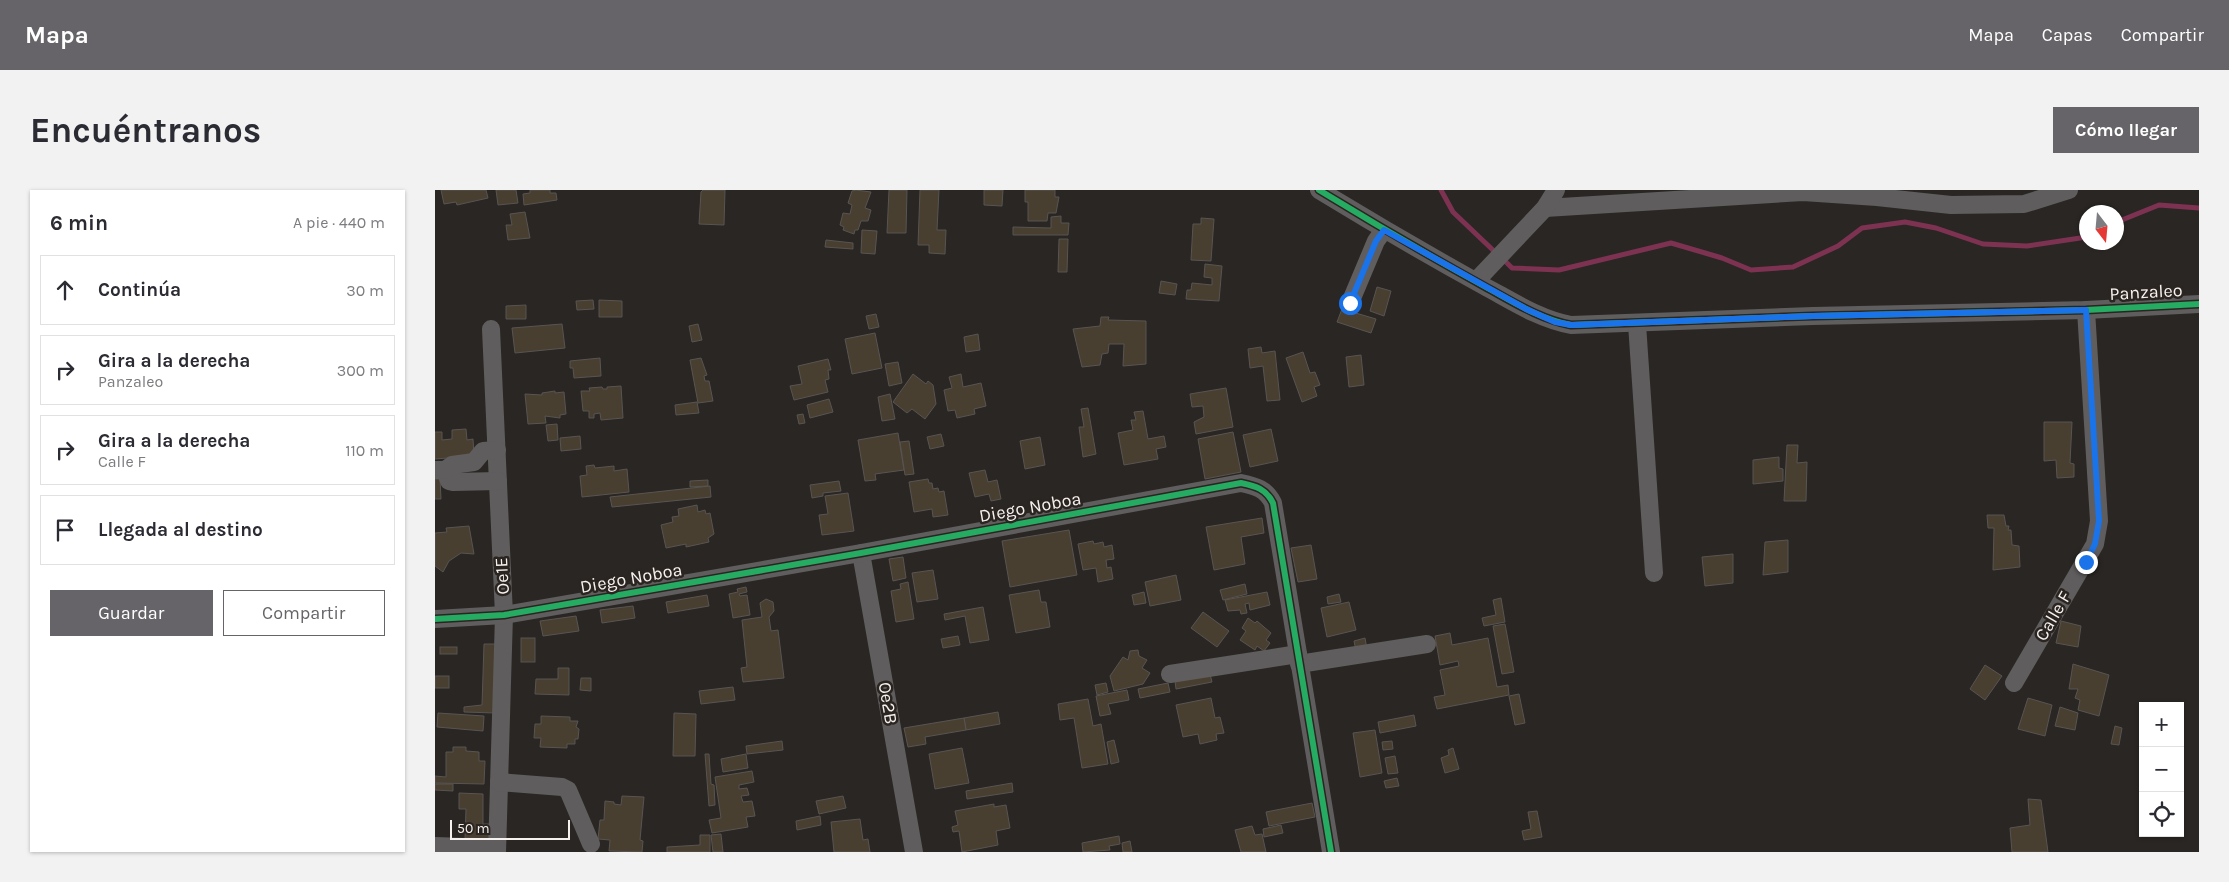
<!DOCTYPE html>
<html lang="es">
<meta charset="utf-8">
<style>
body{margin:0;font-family:Karla,sans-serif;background:#f2f2f3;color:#2b2b33}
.controls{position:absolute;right:15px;bottom:15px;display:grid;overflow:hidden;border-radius:0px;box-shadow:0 1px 4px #0004}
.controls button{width:45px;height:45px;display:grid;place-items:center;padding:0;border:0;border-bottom:1px solid #e1e1e2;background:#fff;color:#2b2b33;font:25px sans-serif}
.compass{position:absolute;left:1644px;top:15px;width:45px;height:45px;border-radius:50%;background:#fff;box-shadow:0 1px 4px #0004;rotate:164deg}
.scale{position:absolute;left:15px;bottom:12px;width:120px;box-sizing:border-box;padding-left:5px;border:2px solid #f6f1ef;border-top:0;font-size:14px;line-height:18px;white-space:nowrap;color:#f6f1ef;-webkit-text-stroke:4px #2b2521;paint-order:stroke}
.stop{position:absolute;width:15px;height:15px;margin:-11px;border:4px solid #1a73e8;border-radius:50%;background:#fff}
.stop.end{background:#1a73e8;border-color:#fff;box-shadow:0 1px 5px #0008}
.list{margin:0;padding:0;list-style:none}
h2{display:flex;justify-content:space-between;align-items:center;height:65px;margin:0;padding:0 20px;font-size:21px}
h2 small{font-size:16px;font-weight:400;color:#7c7c81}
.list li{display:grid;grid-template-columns:32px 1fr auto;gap:15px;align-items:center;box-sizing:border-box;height:70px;margin:0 10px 10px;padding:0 10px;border:1px solid #e1e1e2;border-radius:0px}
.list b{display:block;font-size:19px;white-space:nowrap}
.list p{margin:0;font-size:16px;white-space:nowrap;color:#7c7c81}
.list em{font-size:16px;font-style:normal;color:#7c7c81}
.actions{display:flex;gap:10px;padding:15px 20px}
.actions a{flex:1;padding:11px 0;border:1px solid #666468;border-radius:0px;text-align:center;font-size:18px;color:#666468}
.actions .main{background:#666468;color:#fff}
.icon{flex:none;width:28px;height:28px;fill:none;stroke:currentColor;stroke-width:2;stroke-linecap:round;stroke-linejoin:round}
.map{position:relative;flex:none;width:1764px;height:662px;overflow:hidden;border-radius:0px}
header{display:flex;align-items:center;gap:30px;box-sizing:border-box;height:70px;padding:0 25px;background:#666468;color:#fff}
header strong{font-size:24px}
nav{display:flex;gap:28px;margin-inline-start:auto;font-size:18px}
.intro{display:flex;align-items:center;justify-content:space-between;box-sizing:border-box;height:120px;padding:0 30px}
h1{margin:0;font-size:35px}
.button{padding:12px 22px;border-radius:0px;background:#666468;color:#fff;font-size:18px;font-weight:700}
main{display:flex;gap:30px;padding:0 30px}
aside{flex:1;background:#fff;border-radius:0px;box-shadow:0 1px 4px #0004}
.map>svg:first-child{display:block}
</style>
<header>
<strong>Mapa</strong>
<nav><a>Mapa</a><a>Capas</a><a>Compartir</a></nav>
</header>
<div class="intro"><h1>Encuéntranos</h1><a class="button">Cómo llegar</a></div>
<main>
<aside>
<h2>6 min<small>A pie · 440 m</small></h2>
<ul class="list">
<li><svg class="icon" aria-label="ahead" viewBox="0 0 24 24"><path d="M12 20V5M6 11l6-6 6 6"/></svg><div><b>Continúa</b></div><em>30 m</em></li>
<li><svg class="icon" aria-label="right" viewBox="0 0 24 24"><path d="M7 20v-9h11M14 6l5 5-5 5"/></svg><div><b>Gira a la derecha</b><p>Panzaleo</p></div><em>300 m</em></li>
<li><svg class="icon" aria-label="right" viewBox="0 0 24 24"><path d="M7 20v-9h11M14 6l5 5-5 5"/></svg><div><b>Gira a la derecha</b><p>Calle F</p></div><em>110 m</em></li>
<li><svg class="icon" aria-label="arrive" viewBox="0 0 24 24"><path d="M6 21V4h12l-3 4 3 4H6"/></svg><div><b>Llegada al destino</b></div></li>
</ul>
<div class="actions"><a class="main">Guardar</a><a>Compartir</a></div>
</aside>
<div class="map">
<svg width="1764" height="662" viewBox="0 0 1764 662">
<rect width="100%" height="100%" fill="#292623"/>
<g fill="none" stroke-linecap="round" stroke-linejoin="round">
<g stroke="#7c3250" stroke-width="5">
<path d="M1006,0L1018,22L1061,63"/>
<path d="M1682,32L1724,15L1764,18"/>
<path d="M1068,69L1077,78L1124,80L1236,53L1287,68L1316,80L1358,77L1403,56L1427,38L1470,32L1501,38L1548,54L1592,56L1652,47"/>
</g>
</g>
<g fill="#493f31" stroke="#575452">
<path d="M6,0H51L53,8L22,15L21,12L9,14Z"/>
<path d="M61,0H81L83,13L63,15Z"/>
<path d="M95,0H115V3H121L122,10L89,15L88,4L95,3Z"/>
<path d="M268,0H290L289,35L264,34L266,2Z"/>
<path d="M421,0L436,2L430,18L436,20L433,31H426L423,40H420L419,44L408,40L409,37L405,35L408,23L415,24L417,15L413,13L417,1Z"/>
<path d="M454,0H472L471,43H452Z"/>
<path d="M485,0H504L502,40H511L510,64L494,63V55H483Z"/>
<path d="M549,0H568L567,16L549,15Z"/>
<path d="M590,0H620V7H624L621,23H613L612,31H593V12H590Z"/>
<path d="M90,22L95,48L73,50L71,35H77L75,24Z"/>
<path d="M626,26V33H634L633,45H578V37L616,38V27Z"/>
<path d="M766,28L779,29L776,71L756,70L758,34H766Z"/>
<path d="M427,40L442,41L440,64L426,63Z"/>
<path d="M624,49H633L632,82H623Z"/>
<path d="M391,50L418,53V59L390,57Z"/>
<path d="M770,74L787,76L784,111L751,109L752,100H756L757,93L777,95V88L769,87Z"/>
<path d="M726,91L742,94L740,105L724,103Z"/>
<path d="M942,97L956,101L949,126L935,121Z"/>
<path d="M158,110L159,119L142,120L141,111Z"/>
<path d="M164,110L187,111V127H164Z"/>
<path d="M91,115V129H71V116Z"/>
<path d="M907,119L941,129L936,143L902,132Z"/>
<path d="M441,124L444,137L434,139L431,126Z"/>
<path d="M666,127H674L673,130L711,131V174L688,176L689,154H674L673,163L667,164L665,175L647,177L638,139L665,136Z"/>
<path d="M127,134L130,158L80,163L77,138Z"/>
<path d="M263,134L267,150L257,152L254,136Z"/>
<path d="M440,143L447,178L417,184L410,149Z"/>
<path d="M543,144L545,160L531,162L529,147Z"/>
<path d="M826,157L827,163L840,161L845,210L832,211L828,176L815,178L813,159Z"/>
<path d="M868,162L875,183L880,182L885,195L879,197L882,206L867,212L851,168Z"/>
<path d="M926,165L929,195L914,197L911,167Z"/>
<path d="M165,168L166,186L139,188L138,178H135V171Z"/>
<path d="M266,168L272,185L269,186L270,191H274L278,211L263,213L255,170Z"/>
<path d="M393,169L396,180H393L394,189L390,190L393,202L359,210L355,196L367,194L363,176Z"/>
<path d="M463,172L467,193L454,196L450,174Z"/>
<path d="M478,184L491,194L493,191L498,195L501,214L490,229L477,219L472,223L458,212Z"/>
<path d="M526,184L528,197L546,193L551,216L539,219L540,224L522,228L520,220L513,221L509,200L517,198L514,187Z"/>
<path d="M186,196L188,228L166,230L165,223L159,224V228H154V221H148L146,201H155L154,198L167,197L168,199H172V197Z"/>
<path d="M791,198L798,237L761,244L759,232L769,227L768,216L757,217L755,204Z"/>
<path d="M120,201V203L129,202L131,224L125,225V228L110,226L111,233L93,234L90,204L107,205V203Z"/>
<path d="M455,204L460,229L447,231L443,207Z"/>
<path d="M394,209L398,222L375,228L372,215Z"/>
<path d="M262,212L264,223L241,225L240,215Z"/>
<path d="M653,218L661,264L648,267L644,237H649L646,219Z"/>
<path d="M708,221L713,249L729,246L731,257L721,259L723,269L689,275L683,243L698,240L696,230H701L699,222Z"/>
<path d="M368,224L370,233L364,234L362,225Z"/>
<path d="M1609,232H1637L1635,273L1639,274V287L1622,288L1621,270L1609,271Z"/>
<path d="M122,234L123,250L113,251L111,235Z"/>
<path d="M31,239L32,250L38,249L39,266L0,269V242H7V250L17,249V240Z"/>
<path d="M836,239L843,271L815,277L808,245Z"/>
<path d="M798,242L806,282L770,289L763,249Z"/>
<path d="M463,243L469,280L440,284L441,290L430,291L423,250Z"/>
<path d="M506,244L509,256L495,259L492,247Z"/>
<path d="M145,246L146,259L126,261L125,248Z"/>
<path d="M605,247L610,275L590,279L585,251Z"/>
<path d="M474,251L479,284L470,285L465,252Z"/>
<path d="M1352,255H1363L1362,273L1372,272L1371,311H1349Z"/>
<path d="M1344,267V278L1348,279V291L1318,294V270Z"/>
<path d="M159,275L160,278L179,276V281L192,279L194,302L147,307L145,286L152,285L151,276Z"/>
<path d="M550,280L553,292L562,290L566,309L556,311L554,304L540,307L534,283Z"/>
<path d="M0,289H5L6,309H0Z"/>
<path d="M493,289L494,293H497L498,299L503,298L504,302L509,301L513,325L498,327L497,319L479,322L474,292Z"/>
<path d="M273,290V296L255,297V291Z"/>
<path d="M404,291L406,301L388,303V306L377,308L375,295Z"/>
<path d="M275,296L276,307L177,317L175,307Z"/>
<path d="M413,303L419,341L387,345L384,325L393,324L390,306Z"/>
<path d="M262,315L263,322L270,320L271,324L275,323L279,344L273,348L274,352L251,357V354L231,358L226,335L238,332L237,327L244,326L243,319Z"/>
<path d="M1552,325H1569L1571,336H1574L1573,340H1576L1577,355L1584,356L1585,377L1558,380L1559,338H1553Z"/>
<path d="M827,328L829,343L806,347L810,374L779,380L771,337Z"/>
<path d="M34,336L39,364L26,363L14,371L8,382L0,376V343L12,342L11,338Z"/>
<path d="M634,340L642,385L575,397L567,351Z"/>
<path d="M1353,350V382L1328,385L1330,352Z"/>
<path d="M658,351L659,354L668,352L669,357L677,355L679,369L671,370L672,378L676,377L678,389L663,392L661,378L648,380L643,354Z"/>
<path d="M876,355L882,389L863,392L856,358Z"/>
<path d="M1298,364V393L1270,396L1267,367Z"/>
<path d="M468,367L471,388L458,391L454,369Z"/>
<path d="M498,380L503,409L482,412L477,383Z"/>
<path d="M741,385L746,410L715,416L710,392Z"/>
<path d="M473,392L479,429L461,432L456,401L466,399L465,394Z"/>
<path d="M810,394L812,404L788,410L785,400Z"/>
<path d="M311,397L312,402L304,404L305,406L312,405L315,425L298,428L294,404L303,402L302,399Z"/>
<path d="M604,400L606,412H611L615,437L581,443L574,405Z"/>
<path d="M709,402L711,413L699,415L697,405Z"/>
<path d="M832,402L835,415L815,420L814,413L810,414L812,423L806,424L805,420L793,421L790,410Z"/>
<path d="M904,404L906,412L893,414L892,407Z"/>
<path d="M272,405L274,416L233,423L231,412Z"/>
<path d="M1066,408L1070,432L1049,436L1047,428L1061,425L1058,410Z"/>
<path d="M331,409L338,412L339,421L334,427L336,441L343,440L349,488L308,492L306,478L312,477L307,430L327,427L325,413Z"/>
<path d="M914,412L921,440L892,447L886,418Z"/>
<path d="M198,416L200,428L167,433L165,420Z"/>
<path d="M548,417L554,450L535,453L530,426L510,430L509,424Z"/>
<path d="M768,422L794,441L782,457L756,438Z"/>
<path d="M141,426L144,441L108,446L105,431Z"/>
<path d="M813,428L820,433L822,431L836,443L831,450L835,453L829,461L822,456L820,460L805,450L811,441L807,438Z"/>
<path d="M1626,431L1646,436L1643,457L1621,453Z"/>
<path d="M1070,434L1079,482L1067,484L1058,436Z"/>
<path d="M1015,443L1017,455L1053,448L1062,497L1073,495L1074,505L1002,519L999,507L1010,505L1005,480L1024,476L1023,471L1005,475L1000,446Z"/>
<path d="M523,446L525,455L508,458L506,449Z"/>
<rect x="86" y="448" width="14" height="24"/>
<path d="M930,448L932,459L921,461L919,451Z"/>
<path d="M49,454H62L60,523L29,522V517L47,515Z"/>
<rect x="5" y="457" width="17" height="7"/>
<path d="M703,460L704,466L712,470L707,478L715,483L708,494L679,501L675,486L688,467L693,470L695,461Z"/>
<path d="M1638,474L1674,485L1664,526L1643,520L1645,510L1640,508L1643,499H1634Z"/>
<path d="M1550,475L1567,486L1550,510L1535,499Z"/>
<path d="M123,478H134V505L100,504L101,489H123Z"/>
<path d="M775,484L777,492L741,499L740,491Z"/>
<rect x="0" y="486" width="14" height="12"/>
<path d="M146,488H156V501L145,500Z"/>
<path d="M671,493L673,502L662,505L660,495Z"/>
<path d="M733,493L735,502L705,508L703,499Z"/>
<path d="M298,497L300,510L266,514L264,501Z"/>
<path d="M692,500L694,510L673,514L676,524L665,526L661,506Z"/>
<path d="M1084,504L1090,533L1080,535L1074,506Z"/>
<path d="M776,508L780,528L785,527L789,543L781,544L782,550L765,554L763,544L748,547L741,515Z"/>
<path d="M1593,508L1617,515L1610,546L1583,539Z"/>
<path d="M653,509L658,536L666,534L673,574L647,578L639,528L625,530L623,514Z"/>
<path d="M1625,517L1643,523L1640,540L1620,536Z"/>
<path d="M563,522L565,534L531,540L529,528Z"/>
<path d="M3,523L49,526L48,541L2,537Z"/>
<path d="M239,523L261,524L260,566H238Z"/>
<path d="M979,525L981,536L945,543L943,532Z"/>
<path d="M106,526L135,527V531H143L141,537L144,539L143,549H140V554H132V558L105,557L106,548H99L100,534H106Z"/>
<path d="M529,528L531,540L490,547L491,554L473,557L469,538Z"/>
<path d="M1680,536L1687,538L1684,555L1676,554Z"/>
<path d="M940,540L947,583L925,587L918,543Z"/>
<path d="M679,550L684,572L676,574L672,552Z"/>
<path d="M347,551L348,560L312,564L311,556Z"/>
<path d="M957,551L958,559L948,560L947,552Z"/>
<path d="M18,557H31V561L44,562V571H50L49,594L0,593V586L11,587V562H18Z"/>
<path d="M527,558L534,593L500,599L494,564Z"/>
<path d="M1018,558L1024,579L1010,583L1006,568L1014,565L1013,560Z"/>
<path d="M270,564H274L276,594L279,595L280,615L274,616Z"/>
<path d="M311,564L313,578L288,582L286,569Z"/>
<path d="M960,566L963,583L953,584L950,568Z"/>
<path d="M317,581L319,592L304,595V599L312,598L314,605L306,606L308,612L317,611L320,626L311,627L313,637L277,643L274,630L286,628L280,587Z"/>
<path d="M962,588L964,596L951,598L949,591Z"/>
<path d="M577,593L578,602L532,609L531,601Z"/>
<path d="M0,594H18V601L0,600Z"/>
<path d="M24,603L48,604V634H56L55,649L30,648L31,619H24Z"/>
<path d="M187,606L209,607L205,650L208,651L207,662L174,661L175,650L163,649L165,630H169L170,611L179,612V614L186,615Z"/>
<path d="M408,606L411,618L384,624L381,611Z"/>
<path d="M1593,609L1606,610L1613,662H1577L1575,638L1595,635Z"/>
<path d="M877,613L880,627L834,636L831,622Z"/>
<path d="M559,614V617L571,615L575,638L561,641L563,655L527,662L524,641L518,642L517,637L523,635L520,621Z"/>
<path d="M1102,621L1107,647L1089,650L1087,641L1096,639L1093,622Z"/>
<path d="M385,626L386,635L362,640L361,631Z"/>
<path d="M425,629L428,650L433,649L435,662H399L396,632Z"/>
<path d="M846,635L848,643L829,647L828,639Z"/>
<path d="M817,636L820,645L827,644L831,662H806L800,640Z"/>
<path d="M286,644L288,662H278L276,645Z"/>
<path d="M265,645H275V662H232V657L265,655Z"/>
<path d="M684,646L685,654L674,656L675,660L648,662L647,653Z"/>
<path d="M695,651L697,662H688L687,653Z"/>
</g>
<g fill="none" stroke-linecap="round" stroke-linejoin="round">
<g stroke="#5f5d5d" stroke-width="18">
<path d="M884,0C938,33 993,65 1049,96C1077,111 1104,129 1136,135L1378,126L1651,120L1764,114"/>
<path d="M1110,18L1368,2L1442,7L1516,15L1589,14L1634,0"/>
<path d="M1041,91L1110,18L1121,0"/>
<path d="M915,113L941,51L949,40"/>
<path d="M1202,134L1219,383"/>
<path d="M56,139L69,425L62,662"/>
<path d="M0,280H10L14,291L18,292L63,291"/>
<path d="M10,280L17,275L39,272L48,261L62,260"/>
<path d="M426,363L479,662"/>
<path d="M0,429L69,425L426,363L806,293C821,296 831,299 838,313L896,662"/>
<path d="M864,474L992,454"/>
<path d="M735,484L863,464"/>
<path d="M1579,493L1660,354L1664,331L1651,120"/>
<path d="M64,592L127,597L133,600L156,654"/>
<path d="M0,656L62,658"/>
</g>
<g stroke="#2b2521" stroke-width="9">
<g id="cycleway">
<path d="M884,0C938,33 993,65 1049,96C1077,111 1104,129 1136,135L1378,126L1651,120L1764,114"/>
<path d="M0,429L69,425L426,363L806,293C821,296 831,299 838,313L896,662"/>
</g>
</g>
<use href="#cycleway" stroke="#26ab63" stroke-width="6"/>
</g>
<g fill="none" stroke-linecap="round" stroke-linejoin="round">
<path stroke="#1a73e8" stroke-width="6" d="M915,113L941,51L949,40L1091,119L1120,132L1136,135L1378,126L1651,120L1664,331L1660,354L1651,372"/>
</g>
<g text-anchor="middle" stroke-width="5" stroke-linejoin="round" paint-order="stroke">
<g font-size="18" fill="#f6f1ef" stroke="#2b2521">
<text transform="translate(1711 102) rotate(-3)" y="6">Panzaleo</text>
<text transform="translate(595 317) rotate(-10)" y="6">Diego Noboa</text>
<text transform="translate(67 386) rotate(-93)" y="6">Oe1E</text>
<text transform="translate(196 388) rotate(-10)" y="6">Diego Noboa</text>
<text transform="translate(1618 426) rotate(-60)" y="6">Calle F</text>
<text transform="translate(453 513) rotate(80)" y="6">Oe2B</text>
</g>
</g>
</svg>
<div class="controls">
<button>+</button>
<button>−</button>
<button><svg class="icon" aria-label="locate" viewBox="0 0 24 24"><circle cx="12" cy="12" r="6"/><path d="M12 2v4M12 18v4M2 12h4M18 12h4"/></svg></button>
</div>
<svg class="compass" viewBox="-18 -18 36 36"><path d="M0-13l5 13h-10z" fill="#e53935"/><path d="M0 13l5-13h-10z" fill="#7c7c81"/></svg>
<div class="scale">50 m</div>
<div class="stop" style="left:915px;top:113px"></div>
<div class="stop end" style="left:1651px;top:372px"></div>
</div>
</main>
